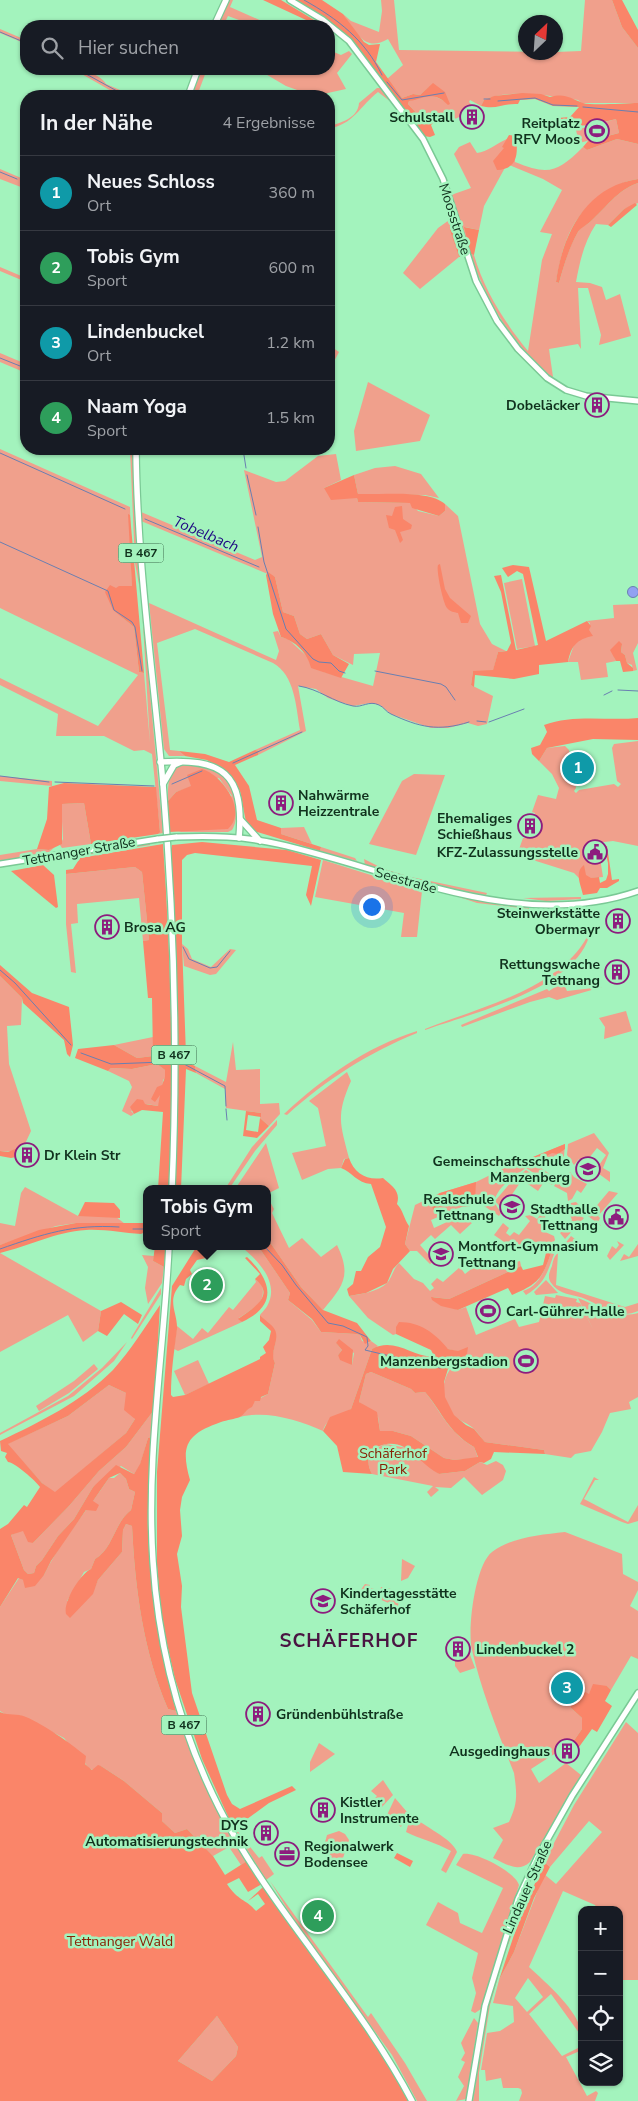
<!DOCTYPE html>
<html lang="de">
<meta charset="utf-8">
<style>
body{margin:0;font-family:"Nunito Sans",sans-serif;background:#20242c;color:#f1f3f6}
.controls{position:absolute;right:15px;bottom:15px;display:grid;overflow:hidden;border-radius:10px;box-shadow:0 1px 4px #0004}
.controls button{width:45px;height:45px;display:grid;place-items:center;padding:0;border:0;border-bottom:1px solid #363941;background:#171b24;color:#f1f3f6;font:25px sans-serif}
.compass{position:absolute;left:518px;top:15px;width:45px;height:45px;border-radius:50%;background:#171b24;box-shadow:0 1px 4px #0004;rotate:25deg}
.you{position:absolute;left:371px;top:906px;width:18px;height:18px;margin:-12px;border:4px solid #fff;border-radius:50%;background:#1a73e8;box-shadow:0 0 0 8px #1a73e833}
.badge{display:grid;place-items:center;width:32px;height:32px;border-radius:50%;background:#c492c0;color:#fff;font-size:16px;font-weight:700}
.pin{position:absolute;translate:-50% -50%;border:2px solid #fff;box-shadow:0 1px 5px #0006}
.popup{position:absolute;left:143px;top:1185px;width:128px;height:65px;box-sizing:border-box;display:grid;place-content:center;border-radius:10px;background:#171b24;filter:drop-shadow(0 1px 4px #0005);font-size:16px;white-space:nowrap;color:#9ea1a6}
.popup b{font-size:19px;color:#f1f3f6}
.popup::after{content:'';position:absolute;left:50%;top:100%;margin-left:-10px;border:10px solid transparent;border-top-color:#171b24}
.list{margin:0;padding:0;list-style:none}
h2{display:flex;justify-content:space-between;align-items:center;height:65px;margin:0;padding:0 20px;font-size:21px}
h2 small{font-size:16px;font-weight:400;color:#9ea1a6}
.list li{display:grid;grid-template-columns:32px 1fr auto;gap:15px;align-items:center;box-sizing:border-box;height:75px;padding:0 20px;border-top:1px solid #363941}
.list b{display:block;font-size:19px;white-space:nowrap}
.list p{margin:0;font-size:16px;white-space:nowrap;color:#9ea1a6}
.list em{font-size:16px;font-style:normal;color:#9ea1a6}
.icon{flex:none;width:28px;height:28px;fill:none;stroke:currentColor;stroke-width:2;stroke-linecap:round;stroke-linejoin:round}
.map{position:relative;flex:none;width:638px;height:2101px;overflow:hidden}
.search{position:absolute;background:#171b24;box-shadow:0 1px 4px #0004;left:20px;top:20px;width:315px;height:55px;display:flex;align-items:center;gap:12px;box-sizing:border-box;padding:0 18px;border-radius:20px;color:#9ea1a6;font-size:19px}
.panel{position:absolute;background:#171b24;box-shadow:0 1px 4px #0004;left:20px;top:90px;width:315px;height:365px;border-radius:20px}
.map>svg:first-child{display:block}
</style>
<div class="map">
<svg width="638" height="2101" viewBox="0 0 638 2101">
<rect width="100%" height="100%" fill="#a3f3bd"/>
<g fill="#f0a08c" fill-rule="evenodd">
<path d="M229,0H233L230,7L273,26H249L250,24L228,16L223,26H218Z"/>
<path d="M381,0H394L399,50L556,52L581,51L585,0H612L622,27L638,48V103H582L578,100C552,96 509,88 484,100L481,106L470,100L469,102L476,109L455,119L452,113L434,122L431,118L419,116L408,104L409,101L430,94L450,104L429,87L420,95L413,94L402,98L387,79L403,65L388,39C364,53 357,32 343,14L351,21L379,32L382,11Z"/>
<path d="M0,29L26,40V44L0,33Z"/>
<path d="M329,50L341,55L349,51L352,54L337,73L346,89L314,96L286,86L257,69H329Z"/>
<path d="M73,69C83,69 101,75 106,84L134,96H120Z"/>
<path d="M202,69H207L197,96H192Z"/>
<path d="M377,88H380L391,102L378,92C361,105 352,126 329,128V126C341,123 358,118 359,103Z"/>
<path d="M616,119L619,133L579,143L576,130Z"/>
<path d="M507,139L513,140L515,162C549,176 558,172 583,147L587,150L617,139L638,144V179C624,181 615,186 603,194C571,215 562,246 556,282L559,283C564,265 569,247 578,232C581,226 586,226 590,222C607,207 616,191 638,183V203L624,209L608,225L596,224C584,242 580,261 576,282L590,283L602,287L606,300L620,294L631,336L599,345L601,335L588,288H578L581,349L578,344L549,349L553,377L552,379C489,320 476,275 451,195L471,188L454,154L459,147L470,142L477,153C487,152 497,143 507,139ZM507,164L543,179L562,190L540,232L552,234L542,260L528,351C505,323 484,290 474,255L471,254L465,227L479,230L484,206Z"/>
<path d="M0,169L26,180V189L0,179Z"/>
<path d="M452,218L454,228L451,230L459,257L420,289L403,273L438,228Z"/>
<path d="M0,267L26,278V282L0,271Z"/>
<path d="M329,345L339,352L329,371Z"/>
<path d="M0,353L26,364V373L0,362Z"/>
<path d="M368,382L430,415L420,441L356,451L354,431Z"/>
<path d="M0,449L130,507L132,586H119L123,618L134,627L139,672L144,673L150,743L142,607L163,833L158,834L160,831L152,754L144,750L134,751L104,736H56L58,714L0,685V678L98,726L138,675L0,608Z"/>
<path d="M130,449H133L140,590L135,563Z"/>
<path d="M336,454L341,480L324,488L357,498L358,502L411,503L418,511L439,516L445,511V504L458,516L480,624L492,644L506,651L498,652L493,671H473L471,685L493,696L487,724L478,726L468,723L448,728H431L391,714L380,705L370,703L353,706L328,698L316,689L298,686L306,731L258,755L259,751L255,750L300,730C296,707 295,675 273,663L195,629L157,643L170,750L179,751L185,756H169L164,749L149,603L276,660L279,651L273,632L278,631L281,637L288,639L324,672L373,686L380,653L354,654L353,665L333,655L321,634L307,639L300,634L294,616L283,612L275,577L141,521V512L255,560L262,557L244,470L276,482L285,481L318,456Z"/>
<path d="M395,466L421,474L439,498L425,495L358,494L354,475L375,468Z"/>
<path d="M522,579L535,646L517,649L504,583Z"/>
<path d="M638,604V643L633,653L637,670L633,671L632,665L627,663L625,655L621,652L622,644L614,657L616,661L606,663L608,677L581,680L578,662H568L574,645L589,630L590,623L587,621L614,618L613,605Z"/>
<path d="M638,741V846L613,841L587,844L590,858H600L603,877L580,879L574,873L517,855L523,838H526L535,813L532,812L538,795L556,799L559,788L552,774L539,761L547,748L565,746L569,750L576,788L574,791L576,793L579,790L614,784L618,787L621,784L617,781L612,748L614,744Z"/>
<path d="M186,764C214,767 239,778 236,811C236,817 236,824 232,830L228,832H178L185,830L232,796L219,778L176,792L168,801C168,785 167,768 186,764Z"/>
<path d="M414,774L445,775L416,855L369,844L402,781Z"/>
<path d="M0,776L52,781V786L0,781Z"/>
<path d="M84,803L91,844L62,848L60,845L63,839L61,804Z"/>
<path d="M304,827L312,844L281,834V828Z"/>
<path d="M150,843V845L67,858L71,856Z"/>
<path d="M55,847L49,852L0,862V855L37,849L49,850Z"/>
<path d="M321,847L355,858L357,861L320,851Z"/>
<path d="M364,859L384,869L411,877L487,893L486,895C445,888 405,877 365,865Z"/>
<path d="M323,860L422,891L417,937H401L404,913L315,897Z"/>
<path d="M135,867L142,872L149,940L143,941L139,898L77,904L78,923L71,924L76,973L71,972L66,924V874Z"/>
<path d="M453,895L529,907V909L477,903Z"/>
<path d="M581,897V899L546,901L523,898Z"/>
<path d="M587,937H589C572,990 472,1013 425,1030V1029C477,1008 558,990 587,937Z"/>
<path d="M182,944L188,949L192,959L211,967L230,949L236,950L216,974L210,975L184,966Z"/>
<path d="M0,976L22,998L21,1025L7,1026L9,1064L31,1131L24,1146L22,1144C18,1152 8,1152 0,1151Z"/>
<path d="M563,982L567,991L602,987L557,1000L549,997L530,1002L462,1027L461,1025L547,989L549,991Z"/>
<path d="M626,1011L632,1031L604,1039L605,1027L599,1018Z"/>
<path d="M417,1031V1033C368,1053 327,1079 287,1115L284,1114C323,1078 366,1047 417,1031Z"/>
<path d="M153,1037V1056L137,1058L114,1045Z"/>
<path d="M233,1042L236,1070L260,1069V1104L279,1103L280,1114L269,1126L260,1118L261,1113L226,1108L225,1089L196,1073L195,1066L226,1082Z"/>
<path d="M157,1064L165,1070V1078L163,1080L161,1100L158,1106L147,1104L131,1111L134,1114L131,1116L122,1111L132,1087L129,1081L108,1071L111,1068L132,1069Z"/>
<path d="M347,1072L351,1081C336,1115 340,1123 349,1158L344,1159L341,1168L328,1169L302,1180L292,1153L326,1146L318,1108L309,1101Z"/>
<path d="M277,1120V1125L255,1151L229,1189H225L252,1147Z"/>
<path d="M594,1133L609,1153L603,1168L610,1172V1182L595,1171L606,1155L597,1148L585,1163L579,1159L574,1165L567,1155L568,1144Z"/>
<path d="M266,1143L279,1188L267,1194V1189H235Z"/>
<path d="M565,1144L564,1156L561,1159L555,1155L548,1165L543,1162L540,1167L555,1178L559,1175L552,1185L526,1168C514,1176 497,1187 494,1202L501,1213L499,1216L475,1200L471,1206H464L431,1220L434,1228L460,1216L472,1223L460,1234L451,1225L435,1239L431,1235L420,1245L434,1261L430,1264L417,1251H410L405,1244L415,1205L440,1193L476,1182L523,1159L524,1161Z"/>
<path d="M526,1170L544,1182L538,1191L522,1180L502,1209L495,1201L512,1181Z"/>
<path d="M570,1172L574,1177L587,1184L581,1193L577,1190L572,1199L568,1201L567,1193L554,1186L562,1174L566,1177Z"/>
<path d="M25,1187L78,1216H115L125,1224L76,1223L56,1226L0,1245V1223L15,1226L21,1193Z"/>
<path d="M609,1191L618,1193L598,1216L600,1218L598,1222L601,1226L588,1216Z"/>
<path d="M267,1196L274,1209L272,1213L289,1248L302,1238L321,1257L337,1245C352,1276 343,1286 323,1310L301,1287L267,1238Z"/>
<path d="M576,1202L579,1205L574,1213L584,1218L565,1239L560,1233L572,1220L566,1204Z"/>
<path d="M539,1206H543L546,1221L543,1231L554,1236L555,1240L551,1246L527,1252L515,1241L510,1246L494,1235L503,1223L509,1228L506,1233L510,1236L514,1232L519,1235L530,1221L525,1216L531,1215L537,1219L541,1214Z"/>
<path d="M571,1236L590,1250L589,1252L564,1245Z"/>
<path d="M617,1241L624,1245L610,1260L607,1256L612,1246L616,1249L619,1245Z"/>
<path d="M638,1244V1256L620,1261L624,1254L629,1257Z"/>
<path d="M240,1246H258L290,1293L288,1300L312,1320L321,1332L356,1334L360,1335L362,1341L368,1343L371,1341L378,1346L372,1349L351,1409C339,1416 327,1417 323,1431C300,1420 265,1410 240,1417L255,1401L268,1394L275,1363C269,1353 278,1345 275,1335C273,1326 265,1321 260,1315C263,1311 267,1308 269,1302C278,1280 256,1258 240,1246ZM336,1343L354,1353L352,1365L338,1355L342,1350Z"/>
<path d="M0,1253L101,1311L98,1331L83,1342L68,1315L0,1352Z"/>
<path d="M551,1253L554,1254C547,1274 544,1284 526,1295L523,1291C540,1286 546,1267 551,1253Z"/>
<path d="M558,1253L556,1285L625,1307L638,1303V1311C618,1320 601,1305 583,1298C572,1294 560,1295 552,1284C547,1278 549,1273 552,1266C553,1261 554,1256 558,1253Z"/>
<path d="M142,1255L154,1256L153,1261L164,1267L162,1283L148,1304L145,1288L148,1267Z"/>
<path d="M520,1261L521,1266L449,1299L432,1297L458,1310L466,1307L476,1335L515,1319L519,1327L539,1322L545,1296L555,1298L556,1295L577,1299L576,1302L580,1303L593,1329L578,1298C598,1306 616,1319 638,1313V1397L629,1402L631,1409L610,1413L602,1432L591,1451L575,1454L571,1458L545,1454L544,1450L485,1442C481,1438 479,1434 475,1430C469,1423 457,1421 450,1411C436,1389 446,1366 467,1354L448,1349L445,1347L396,1327V1334L393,1335L368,1318L349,1296C360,1294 378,1292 387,1283C392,1278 393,1269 399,1263L414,1279L423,1283L430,1291L434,1288L431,1284L437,1278L443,1282L460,1267L465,1274L479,1263L488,1270L502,1262L506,1267L512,1263Z"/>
<path d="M255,1279L262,1285C267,1304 251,1309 239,1318L242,1322L178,1351L174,1349L177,1326L193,1339L202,1328L208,1333L229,1307L233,1310L256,1282Z"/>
<path d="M546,1280L558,1293L536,1295L534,1292Z"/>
<path d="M161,1288V1294L132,1339L131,1338Z"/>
<path d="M127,1342L114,1361L74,1396L0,1435V1433L68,1396L102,1368Z"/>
<path d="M198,1360L209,1384L185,1395L174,1371Z"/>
<path d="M94,1364L98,1369L69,1393L39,1411L36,1406L74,1381Z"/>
<path d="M371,1372L411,1389L415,1393L425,1392C442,1413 448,1432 474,1447L478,1458L455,1460L444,1458L411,1436L393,1431H380L378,1417L359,1402L366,1374Z"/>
<path d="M109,1385L126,1393L135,1419L126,1433L55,1493L42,1483L7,1444L68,1416Z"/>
<path d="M154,1410L151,1437L148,1438L140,1465L134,1474L121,1466L93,1487L74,1519L58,1536L42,1560L36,1566L34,1573L28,1574L24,1570L11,1535L23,1530L33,1543L69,1506L99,1471L126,1447Z"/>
<path d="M386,1444L407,1448L439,1474L465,1471L480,1462L487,1465L496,1461L503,1465L506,1471L503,1480L482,1495L464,1477L451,1488L435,1487L439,1490L431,1497L427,1492L433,1486L372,1474C364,1459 371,1449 386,1444Z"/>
<path d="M120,1473L126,1479L129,1489L135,1492L131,1510C114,1523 113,1549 95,1559L91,1569L84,1572L67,1601L92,1594L98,1580L122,1552L123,1530L126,1524L132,1526C135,1588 143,1651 168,1709L176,1711C195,1764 218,1813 247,1861L241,1865L229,1847L213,1856L187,1829L175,1833L162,1821V1813L124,1781L101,1766H98L93,1770L89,1768L64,1738L19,1715L8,1716L0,1711V1607L19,1578L23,1580L44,1575C61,1540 88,1510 109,1478H114Z"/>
<path d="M594,1477L599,1480H595L584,1499L628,1522L638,1505V1521L628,1524L622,1522L580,1504Z"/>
<path d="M565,1532L622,1554L623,1574L638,1582V1590L630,1606L638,1611V1659L631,1656L611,1690L607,1686L589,1694L571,1708L582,1718V1729L573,1742L531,1769L539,1783L566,1763L581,1775L530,1862C518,1873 506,1864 493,1858L503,1840L493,1828L509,1822C518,1803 517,1794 514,1773C499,1735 481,1690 472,1650C467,1630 475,1565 492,1552C512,1537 540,1535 565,1532Z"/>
<path d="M402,1559L415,1566L408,1578L401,1581Z"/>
<path d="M365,1584L370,1585L369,1588L380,1590L381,1587C395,1589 401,1592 398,1607L360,1591Z"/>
<path d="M469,1652L475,1668L460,1673L455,1666V1653Z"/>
<path d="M626,1722L638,1733V1980H619V1910H598L595,1905L563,1891L529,1967C546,1983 582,2013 582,2037L551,1994L529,2014L562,2056L582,2046V2050L566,2057L587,2096L596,2091L598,2093L595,2101H519L522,2093L521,2089L518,2088H503L501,2078L486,2081L485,2070H481L487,2033L500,2031L514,2022L513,2006L493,2003L499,1980L514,1952L544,1874L556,1884L602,1832L589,1821L550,1867L544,1862L574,1805ZM528,1978L543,1997L527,2012L515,1998Z"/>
<path d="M319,1743L335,1754L310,1772V1762Z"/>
<path d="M607,1746L565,1815L533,1880L571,1803Z"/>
<path d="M383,1780L393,1795L381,1808L376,1804L371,1808L368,1805L377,1796L371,1791Z"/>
<path d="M395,1798L407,1812L401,1827L387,1815Z"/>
<path d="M411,1815C423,1826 453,1839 457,1852L446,1873L441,1870L451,1851C435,1842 420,1839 406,1832Z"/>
<path d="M231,1823L259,1858L262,1856L274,1874L266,1880Z"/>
<path d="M339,1831L345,1834L349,1840L343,1858L339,1860L331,1858L324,1846L327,1835Z"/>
<path d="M463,1854C477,1852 515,1872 519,1885L481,2009L475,2013L471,2011L476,1993L472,1978L478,1953L426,1925L438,1902L458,1913L460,1923L482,1933L503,1888L456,1865Z"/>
<path d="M270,1881L368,2017L371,2013L405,2063L427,2101H417L392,2055L294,1920Z"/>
<path d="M531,1883L504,1956L490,2005L479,2073V2101H473C478,2073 480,2045 486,2017C496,1971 512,1926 531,1883Z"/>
<path d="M217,2016L238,2047L236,2056L212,2081L178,2061Z"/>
<path d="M474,2018L478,2023L466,2099L456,2101L464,2086L458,2077L465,2062L461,2060L465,2053L461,2043Z"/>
</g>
<g fill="#fa8569" fill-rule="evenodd">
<path d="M263,0H281L324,26H319Z"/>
<path d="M295,0H322L343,14L364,42L369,45L380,44L376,62L402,98L413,94L420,95L433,83L445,92L450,104L448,105C433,90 426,98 409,101L408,104L419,116L431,118L434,122L431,125L435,135L430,137L424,136L352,41L325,17Z"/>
<path d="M612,0H622L638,30V48L622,27Z"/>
<path d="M522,93L541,94L550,97C566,93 569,98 583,103C593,106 626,103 638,103V144L617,139L587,150L583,147L588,141L619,133L616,119L592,125L557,127L558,118L570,117L579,107L553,106L535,99L520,100L518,104C503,103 497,110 481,106L484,100L494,96Z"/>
<path d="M509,135L516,136C518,154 518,169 497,170L493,161L504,148L502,147Z"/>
<path d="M638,179V183C616,191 607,207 590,222C586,226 581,227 578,232C569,248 564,265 559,283L556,282C562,235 586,186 638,179Z"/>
<path d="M635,203L637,205L611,227L608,225L624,209Z"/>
<path d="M464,227L479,230L474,255L471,254Z"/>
<path d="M454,228L463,255L459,257L450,230Z"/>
<path d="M354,475L358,494C381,495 429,489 445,504V511L439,516L412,508L410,503L358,502L357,498L331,500L324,488Z"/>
<path d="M402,506L403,519L412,525L411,529L400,532L403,540L400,543L395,530L389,528L386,515L392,516L395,507Z"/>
<path d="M128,514L130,515L144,673L139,672L134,627L113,610L105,592L110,585L116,588L119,586H132Z"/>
<path d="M440,564L445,589L450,598L471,616L468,623H461L458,613C454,612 450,612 447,608C443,603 436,570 438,565Z"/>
<path d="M513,565L529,567L546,641L587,621L591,626L589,630L593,636C577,639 571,646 568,662L539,665V674L514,679L475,675L474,687L471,685L473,671L493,670L498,652L507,651L511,643L501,592L494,576L501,575L516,650L538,645L523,574L517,571L508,577L502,568Z"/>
<path d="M268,572L275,577L283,612L294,616L300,634L307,639L321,634L333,655L349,664L341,678L311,668C308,653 295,641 281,637L273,614L266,575Z"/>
<path d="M619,641L622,644L621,652L625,655L627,663L633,668V671L623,672L620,661H616L610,650Z"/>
<path d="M638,718V740L593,739L547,748L539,761L532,754L531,748L540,745L547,732L544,725C573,714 608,721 638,718Z"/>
<path d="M255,750L259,751L258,755L235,765L249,786L257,820L281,828V834L321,847L320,851L254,831L246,822L240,791L227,772L207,760L185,756L179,751L205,754L229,762Z"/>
<path d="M202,769C223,775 248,812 228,829L169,832L168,801L176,792L191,786L187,775Z"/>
<path d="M64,783L156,787L160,832L158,834L91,844L84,803L62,804V844L49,850L37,849L47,819L49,787Z"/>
<path d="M202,842L287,850L321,860L311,906L306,895L312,866L195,853L187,855L182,860V943L186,1055L191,1064L195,1066L196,1073L186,1069L181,1189H175L176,1104L170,853L172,845Z"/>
<path d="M163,844C171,959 174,1074 169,1189H158L163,1112L142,1110L134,1114L130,1107L137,1099L143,1100L145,1104L158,1106L160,1095L155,1102L151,1099L157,1087L162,1085L165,1077V1070L157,1064L132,1069L111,1068L108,1071L75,1058L78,1049L114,1045L137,1058L153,1056L152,998H148L143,941L149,940L142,872L135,867L66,874V870L73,869L80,858Z"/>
<path d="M604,846H607L612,880L619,879V881L607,888H600L597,893L583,895C581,885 574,872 584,865L586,875L591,878L599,877L600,883L606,880L608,874V863Z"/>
<path d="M43,865L54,875L58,907L56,908L11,871Z"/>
<path d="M0,965L32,993L69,1007L73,1045L70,1057L67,1054L64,1040L23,1003L22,998L0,976Z"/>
<path d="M246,1111L261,1113V1117L248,1115L246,1130L258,1132L260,1118L269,1126L257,1138L243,1136Z"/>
<path d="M22,1144L24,1146L16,1157L11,1158L0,1156V1151L8,1152L20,1147Z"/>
<path d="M565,1144V1149L558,1154L552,1153L526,1168L523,1166V1161Z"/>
<path d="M349,1158C354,1173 367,1181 383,1178C392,1186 401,1191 397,1204C403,1210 404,1219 409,1226L405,1244L410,1251L393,1269L387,1283L366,1293L349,1296L347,1289L353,1284L356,1271H361L368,1257L380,1247L386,1227L371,1184C357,1183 352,1172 341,1168L345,1159Z"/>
<path d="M476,1182L475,1200L471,1206L461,1207L454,1194L444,1201L439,1208L433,1210L431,1198L440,1193Z"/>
<path d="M85,1202L114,1203L120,1210V1218L78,1216Z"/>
<path d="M76,1223H147V1231L141,1234C123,1233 105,1229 86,1230C55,1232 29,1246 0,1253V1245L39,1230Z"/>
<path d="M267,1238L301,1287L323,1310L357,1323L371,1341L365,1344L360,1335L356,1334L321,1332L312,1319L288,1300L290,1293L258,1246H267Z"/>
<path d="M155,1246H166L164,1267L153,1261Z"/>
<path d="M197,1246H207L204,1252L207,1256L206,1258L197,1260L190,1270L192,1274L186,1279L184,1286L180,1285C166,1301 178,1313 177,1329C174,1352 171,1372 171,1395L173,1397L185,1395L260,1359V1357L266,1353L263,1347L269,1340L271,1331L260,1321V1315C264,1320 272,1324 275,1330C280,1341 269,1352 275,1363L268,1394L261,1397L260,1401H255L252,1407C246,1409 245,1414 240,1417C235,1419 227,1420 221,1422C187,1434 180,1445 190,1480L182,1497L180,1510L182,1536L177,1554L182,1586L181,1607L192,1693L227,1795L232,1804L240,1809L292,1786L296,1790L269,1803L236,1827L231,1823L202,1759L175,1679L162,1622L157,1566V1472L172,1286Z"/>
<path d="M546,1253H551C542,1279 538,1284 512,1295L508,1288L458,1310L441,1306L432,1300L431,1297L449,1299L521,1266L523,1270L543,1265Z"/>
<path d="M247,1257C271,1280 279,1305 242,1322L238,1319C251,1309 277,1296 255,1279L260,1274L245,1258Z"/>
<path d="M121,1302L142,1315L138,1324L124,1314L107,1336L98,1331L101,1311Z"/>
<path d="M160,1305L154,1410L126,1447L99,1471L69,1506L33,1543L28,1542L23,1531L11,1535L24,1570L28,1574L34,1573L36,1566L42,1560L58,1536L74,1519L93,1487L116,1465L134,1474L140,1464L148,1438L151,1437C150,1469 147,1501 148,1533C150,1594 161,1653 176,1711L168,1709C143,1651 135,1588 132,1526L126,1524L123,1530L122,1552L98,1580L93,1594L70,1618L66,1614C63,1602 80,1574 91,1569L95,1559C113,1549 114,1523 131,1510L135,1492L129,1489L126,1479L120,1473L109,1478L93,1501L99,1505L96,1511L86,1510L51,1561L44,1575L35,1586L25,1588L23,1580L18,1578L0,1607V1529L8,1524L24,1505L27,1507L40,1487C36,1481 14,1462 8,1462L5,1457L7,1453L1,1451L0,1441C40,1422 81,1402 113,1370C131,1350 145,1327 160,1305ZM109,1385L126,1393L124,1410L135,1419L126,1433L55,1492L42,1483L8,1444L68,1416Z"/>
<path d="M399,1322C420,1322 435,1333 448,1349L458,1351L468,1347L467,1354L448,1369L444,1382L445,1397L454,1415L466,1425L474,1429L485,1442L544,1450L545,1454L494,1452L491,1459L484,1463L480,1462L465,1471L439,1474C425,1467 417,1454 404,1447C385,1437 359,1451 372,1474L343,1472L337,1446L323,1431L330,1417L351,1409L372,1349C396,1336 416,1360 434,1356L431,1350L396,1334V1327ZM371,1372L411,1389L415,1393L425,1392C443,1413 447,1431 474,1447L478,1457L455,1460L444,1458L411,1436L393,1431H380L377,1412L359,1402L366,1374Z"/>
<path d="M339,1339L353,1350L352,1365L340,1360L338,1355L342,1350L336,1343Z"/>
<path d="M593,1684L607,1686L611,1690L605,1701L612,1706L597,1732L592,1729L579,1747L573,1742L582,1729V1718L571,1708L569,1696L582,1690L589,1694Z"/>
<path d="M0,1712C9,1716 17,1713 26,1717C45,1725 70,1743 86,1756L85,1764L92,1770L98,1765L101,1766L124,1781L162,1813V1821L175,1833L187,1829L213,1856L225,1875L247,1861L262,1884L248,1892L239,1878L227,1884C238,1901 246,1899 256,1911L265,1904L258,1894L248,1901L263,1887C314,1956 368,2024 408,2101H0ZM217,2016L238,2047L236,2056L212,2081L178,2061Z"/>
<path d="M397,1853L413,1861L410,1867L394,1858Z"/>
<path d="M544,1862L550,1867L534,1898L514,1952L499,1980L517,1926Z"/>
</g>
<circle fill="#91a1f1" stroke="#6a7fb1" cx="633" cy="592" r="5.5"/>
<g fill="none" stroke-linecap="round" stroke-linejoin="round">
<g stroke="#6a7fb1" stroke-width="1">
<path d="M304,0C338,19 365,40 382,75"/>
<path d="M0,32L26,43"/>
<path d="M77,69L126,96"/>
<path d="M387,82L402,100L444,93"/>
<path d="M484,99H490"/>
<path d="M498,101L535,98L553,105L577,106"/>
<path d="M583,107L638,112"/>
<path d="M0,172L17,179"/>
<path d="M23,182L26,183"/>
<path d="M0,358L20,366"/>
<path d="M243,449L246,468"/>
<path d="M0,453L125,509"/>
<path d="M247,475L256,515"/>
<path d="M145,519L259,567"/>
<path d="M258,527L264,562L286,629L313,659L319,662L331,663L339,671L345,673"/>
<path d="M0,542L108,591L114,610L132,622L135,627L142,671"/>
<path d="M375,671L441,684L446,687L455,700"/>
<path d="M299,686C319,689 333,702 353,706C362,708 369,700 379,705C384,707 386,712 391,714C419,727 438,732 469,722"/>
<path d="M618,690L638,691"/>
<path d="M604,695L612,691"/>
<path d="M477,721L486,722"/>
<path d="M489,722L524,709"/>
<path d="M233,763L302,732"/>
<path d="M0,776L49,782"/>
<path d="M55,782L154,786"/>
<path d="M172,784L202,771"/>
<path d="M183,947L189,959L210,968L217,967L230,951"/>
<path d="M0,970L15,983L71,1045"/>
<path d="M81,1053L111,1064L163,1062"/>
<path d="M184,1064L225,1086L226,1106"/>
<path d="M226,1109L227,1120"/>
<path d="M133,1229H147"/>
<path d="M264,1246L282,1265L296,1285L328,1323L343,1326L367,1337L368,1346L365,1350L440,1368"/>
<path d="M0,1249C43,1234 73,1224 119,1227"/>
</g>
<g stroke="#7ac995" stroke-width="8">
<g id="secondary">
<path d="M290,0L323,20L349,41L423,139L443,179L476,281L497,321L518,349L547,378L566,390L586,396L638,401"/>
<path d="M176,837C210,836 244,836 278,844C395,870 517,933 638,891"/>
<path d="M0,864L158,839"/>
<path d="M469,2101L485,2006L518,1899L537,1858L572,1796L638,1693"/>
</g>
</g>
<g stroke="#7ac995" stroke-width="8">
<g id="primary">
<path d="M214,26L226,0"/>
<path d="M188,96L198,69"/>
<path d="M136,449C137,561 153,672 163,784C174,918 178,1054 172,1189"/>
<path d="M160,762C222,758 245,773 239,838"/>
<path d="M163,784L174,765L181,762"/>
<path d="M240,819L260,841"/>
<path d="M169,1246C164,1351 146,1457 153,1561C159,1659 187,1754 236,1839C290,1930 363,2008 412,2101"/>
</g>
</g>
<use href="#secondary" stroke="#fff" stroke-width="5"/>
<use href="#primary" stroke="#fff" stroke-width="5.5"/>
<g stroke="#7ac995" stroke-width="8" stroke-linecap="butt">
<path id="secondary-bridge" d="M158,839L176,837"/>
</g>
<use href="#secondary-bridge" stroke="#fff" stroke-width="5"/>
</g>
<defs>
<g id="building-ring" transform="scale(1.25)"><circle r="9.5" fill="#a3f3bd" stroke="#8d1c7e" stroke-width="1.5"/><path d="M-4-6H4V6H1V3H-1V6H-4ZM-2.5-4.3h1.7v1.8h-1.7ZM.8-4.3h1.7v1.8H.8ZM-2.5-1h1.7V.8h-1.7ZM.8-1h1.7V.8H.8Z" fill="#8d1c7e"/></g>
<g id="stadium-ring" transform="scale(1.25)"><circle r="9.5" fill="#a3f3bd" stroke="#8d1c7e" stroke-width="1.5"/><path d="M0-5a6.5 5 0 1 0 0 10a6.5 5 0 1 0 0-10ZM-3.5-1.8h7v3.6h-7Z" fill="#8d1c7e"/></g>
<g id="civic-ring" transform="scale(1.25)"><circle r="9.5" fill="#a3f3bd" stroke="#8d1c7e" stroke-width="1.5"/><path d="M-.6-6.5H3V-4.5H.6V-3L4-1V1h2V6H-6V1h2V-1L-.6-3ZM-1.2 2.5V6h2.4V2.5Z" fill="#8d1c7e"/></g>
<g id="school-ring" transform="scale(1.25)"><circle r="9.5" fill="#a3f3bd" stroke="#8d1c7e" stroke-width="1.5"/><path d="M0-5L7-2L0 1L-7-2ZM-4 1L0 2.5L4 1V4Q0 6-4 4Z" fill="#8d1c7e"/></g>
<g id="office-ring" transform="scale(1.25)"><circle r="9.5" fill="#a3f3bd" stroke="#8d1c7e" stroke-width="1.5"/><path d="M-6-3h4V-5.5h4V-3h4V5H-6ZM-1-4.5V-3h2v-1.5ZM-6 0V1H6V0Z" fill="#8d1c7e"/></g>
</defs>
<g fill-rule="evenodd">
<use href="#building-ring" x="472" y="117"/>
<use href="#stadium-ring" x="597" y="131"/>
<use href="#building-ring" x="597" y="405"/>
<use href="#building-ring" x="281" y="803"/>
<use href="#building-ring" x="530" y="826"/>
<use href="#civic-ring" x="595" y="852"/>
<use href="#building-ring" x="618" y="921"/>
<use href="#building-ring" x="107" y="927"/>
<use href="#building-ring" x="617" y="972"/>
<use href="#building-ring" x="27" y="1155"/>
<use href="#school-ring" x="588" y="1169"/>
<use href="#school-ring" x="512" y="1207"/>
<use href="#civic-ring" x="616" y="1217"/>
<use href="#school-ring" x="441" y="1254"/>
<use href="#stadium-ring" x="488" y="1311"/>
<use href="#stadium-ring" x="526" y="1361"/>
<use href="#school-ring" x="323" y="1601"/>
<use href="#building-ring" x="458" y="1649"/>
<use href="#building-ring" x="258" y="1714"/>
<use href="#building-ring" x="567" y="1751"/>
<use href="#building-ring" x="323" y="1810"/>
<use href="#building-ring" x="266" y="1833"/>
<use href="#office-ring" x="287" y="1854"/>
</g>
<g text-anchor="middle" stroke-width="5" stroke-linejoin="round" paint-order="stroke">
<g fill="#a3f3bd" stroke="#3c6b4d" stroke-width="1">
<rect x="118.5" y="543.5" width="45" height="19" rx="4"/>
<rect x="151.5" y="1045.5" width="45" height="19" rx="4"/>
<rect x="161.5" y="1715.5" width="45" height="19" rx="4"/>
</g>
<g font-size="12" font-weight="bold" fill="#10311d">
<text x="141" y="557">B 467</text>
<text x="174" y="1059">B 467</text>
<text x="184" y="1729">B 467</text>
</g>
<g font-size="14" font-weight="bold" fill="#10311d" stroke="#a3f3bd" text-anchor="end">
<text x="454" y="122">Schulstall</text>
<text x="580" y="128">Reitplatz<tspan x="580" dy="16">RFV Moos</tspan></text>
<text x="580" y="410">Dobeläcker</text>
<text x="298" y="800" text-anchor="start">Nahwärme<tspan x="298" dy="16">Heizzentrale</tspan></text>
<text x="512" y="823">Ehemaliges<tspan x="512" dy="16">Schießhaus</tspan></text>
<text x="578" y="857">KFZ-Zulassungsstelle</text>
<text x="600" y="918">Steinwerkstätte<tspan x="600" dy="16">Obermayr</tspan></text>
<text x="124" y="932" text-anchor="start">Brosa AG</text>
<text x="600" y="969">Rettungswache<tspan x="600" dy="16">Tettnang</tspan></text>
<text x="44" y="1160" text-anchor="start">Dr Klein Str</text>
<text x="570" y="1166">Gemeinschaftsschule<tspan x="570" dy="16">Manzenberg</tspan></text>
<text x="494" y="1204">Realschule<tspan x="494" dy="16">Tettnang</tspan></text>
<text x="598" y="1214">Stadthalle<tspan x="598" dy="16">Tettnang</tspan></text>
<text x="458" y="1251" text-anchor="start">Montfort-Gymnasium<tspan x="458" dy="16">Tettnang</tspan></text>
<text x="506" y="1316" text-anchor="start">Carl-Gührer-Halle</text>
<text x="508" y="1366">Manzenbergstadion</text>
<text x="340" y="1598" text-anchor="start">Kindertagesstätte<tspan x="340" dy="16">Schäferhof</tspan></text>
<text x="476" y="1654" text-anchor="start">Lindenbuckel 2</text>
<text x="276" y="1719" text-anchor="start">Gründenbühlstraße</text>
<text x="550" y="1756">Ausgedinghaus</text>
<text x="340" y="1807" text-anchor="start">Kistler<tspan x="340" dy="16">Instrumente</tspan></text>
<text x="248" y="1830">DYS<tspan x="248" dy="16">Automatisierungstechnik</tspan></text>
<text x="304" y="1851" text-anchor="start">Regionalwerk<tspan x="304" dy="16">Bodensee</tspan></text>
</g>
<g font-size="14" fill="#10311d" stroke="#a3f3bd">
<text transform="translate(455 219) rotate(72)" y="5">Moosstraße</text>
<text transform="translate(79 851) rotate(-10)" y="5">Tettnanger Straße</text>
<text transform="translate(406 880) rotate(16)" y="5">Seestraße</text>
<text transform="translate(527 1887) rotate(-66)" y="5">Lindauer Straße</text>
</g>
<g font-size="14" fill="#882105" stroke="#a3f3bd">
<text x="393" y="1458">Schäferhof<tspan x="393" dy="16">Park</tspan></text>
<text x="120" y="1946">Tettnanger Wald</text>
</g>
<g font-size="15" font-style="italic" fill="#1e0782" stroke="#a3f3bd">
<text transform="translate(206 534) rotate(23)" y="5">Tobelbach</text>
</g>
<g font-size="19" font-weight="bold" letter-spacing="1" fill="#4a1542" stroke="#a3f3bd">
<text x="349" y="1647">SCHÄFERHOF</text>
</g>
</g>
</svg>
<div class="controls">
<button>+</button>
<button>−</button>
<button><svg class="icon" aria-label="locate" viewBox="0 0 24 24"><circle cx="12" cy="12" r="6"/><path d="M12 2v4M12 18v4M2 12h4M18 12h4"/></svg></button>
<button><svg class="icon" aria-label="layers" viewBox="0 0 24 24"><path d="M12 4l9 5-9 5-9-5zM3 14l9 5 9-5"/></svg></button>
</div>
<svg class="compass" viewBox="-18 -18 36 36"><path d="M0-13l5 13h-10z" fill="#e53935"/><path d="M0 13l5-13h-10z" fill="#9ea1a6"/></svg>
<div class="you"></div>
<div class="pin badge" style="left:578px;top:768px;background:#0f9aa8">1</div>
<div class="pin badge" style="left:207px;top:1285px;background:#2e9e5b">2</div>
<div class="popup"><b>Tobis Gym</b>Sport</div>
<div class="pin badge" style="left:567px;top:1688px;background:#0f9aa8">3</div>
<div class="pin badge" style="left:318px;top:1916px;background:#2e9e5b">4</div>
<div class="search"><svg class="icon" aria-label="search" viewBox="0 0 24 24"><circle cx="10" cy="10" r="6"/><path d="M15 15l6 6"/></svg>Hier suchen</div>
<section class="panel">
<h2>In der Nähe<small>4 Ergebnisse</small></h2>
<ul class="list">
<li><span class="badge" style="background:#0f9aa8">1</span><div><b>Neues Schloss</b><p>Ort</p></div><em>360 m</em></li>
<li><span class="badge" style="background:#2e9e5b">2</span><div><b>Tobis Gym</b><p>Sport</p></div><em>600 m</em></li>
<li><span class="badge" style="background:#0f9aa8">3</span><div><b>Lindenbuckel</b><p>Ort</p></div><em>1.2 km</em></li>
<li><span class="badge" style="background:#2e9e5b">4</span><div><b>Naam Yoga</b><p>Sport</p></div><em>1.5 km</em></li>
</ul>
</section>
</div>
